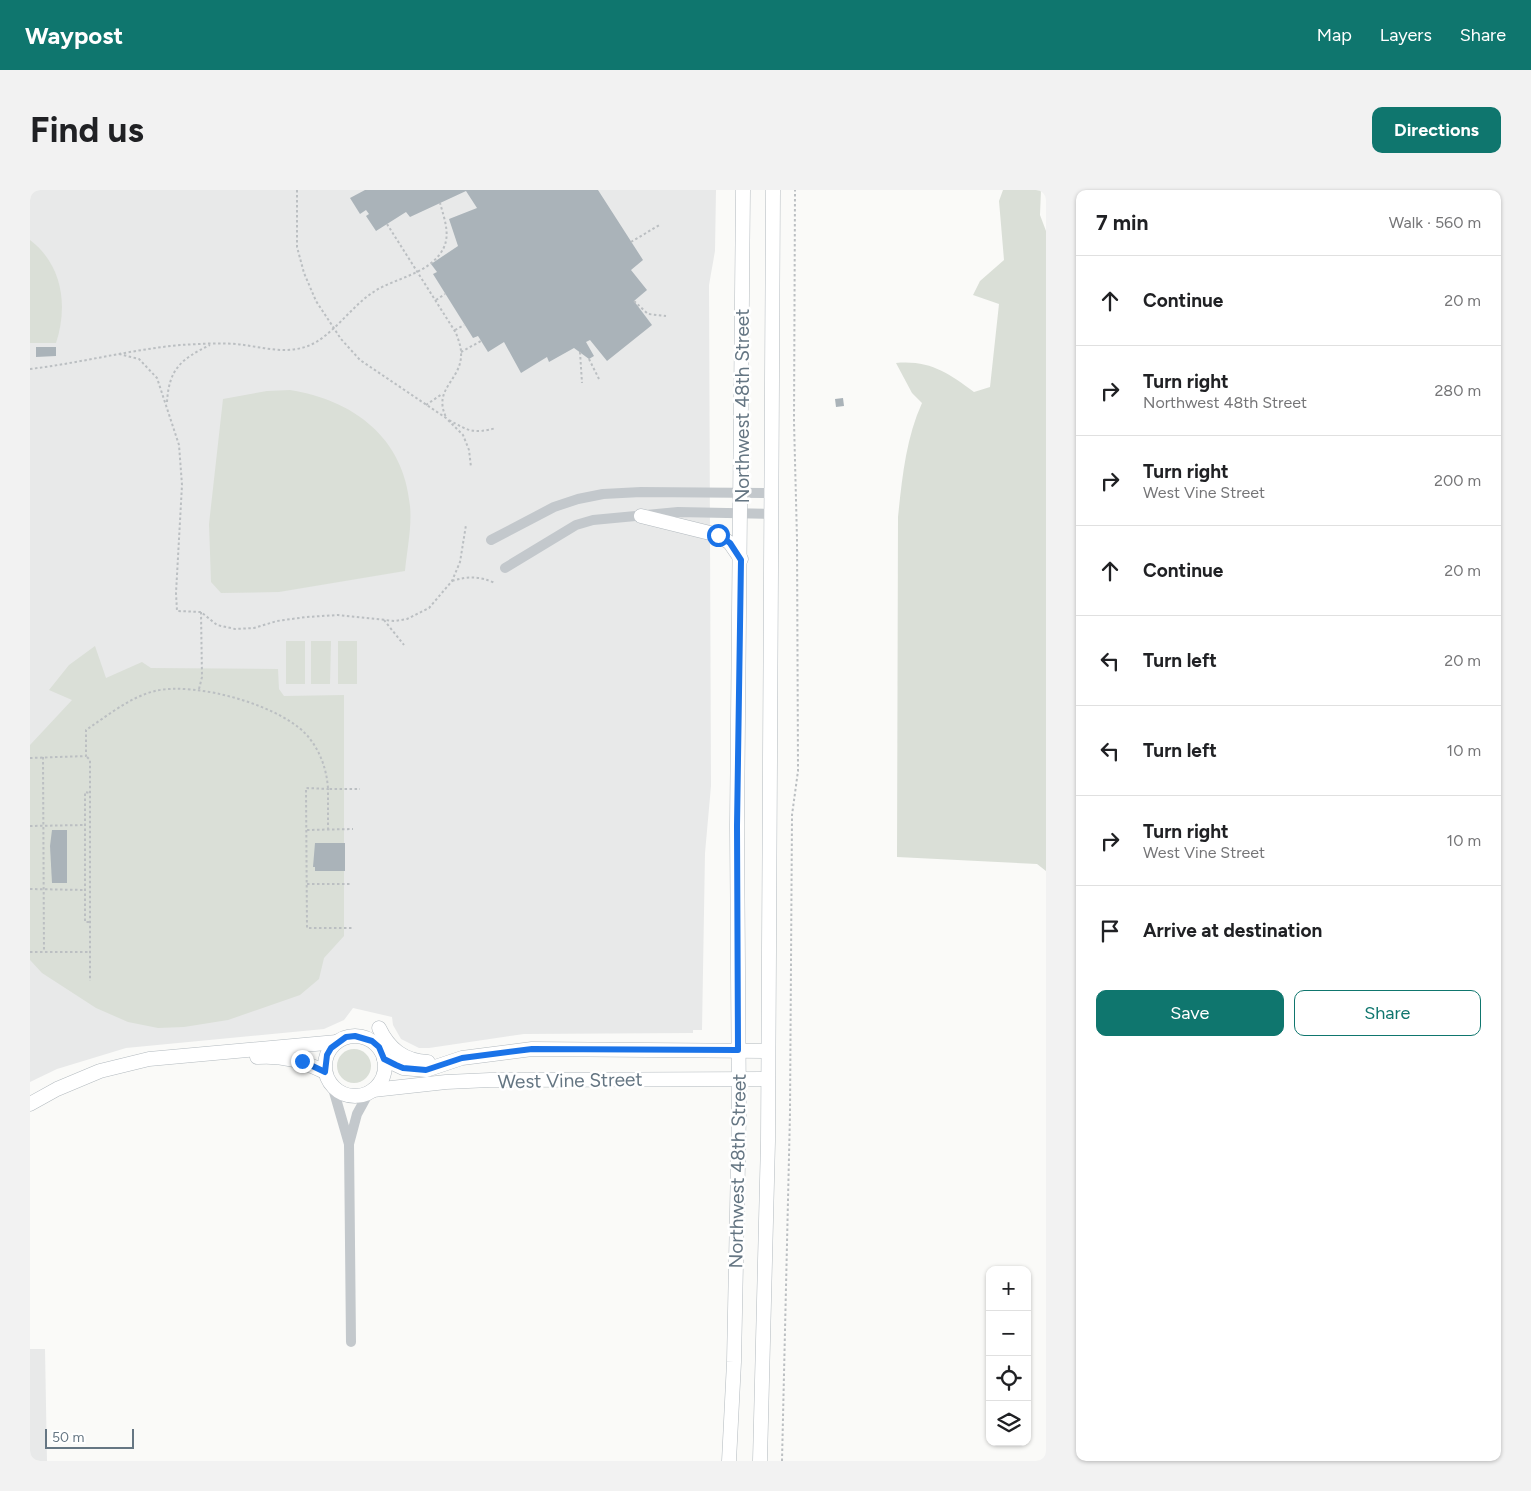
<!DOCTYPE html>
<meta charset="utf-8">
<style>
body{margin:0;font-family:Figtree,sans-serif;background:#f2f2f2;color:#202124}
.controls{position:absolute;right:15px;bottom:15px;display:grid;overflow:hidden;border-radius:10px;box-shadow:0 1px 4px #0004}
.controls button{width:45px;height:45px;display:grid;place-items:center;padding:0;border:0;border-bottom:1px solid #e0e0e0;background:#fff;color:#202124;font:25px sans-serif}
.scale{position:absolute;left:15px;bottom:12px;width:89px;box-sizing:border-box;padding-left:5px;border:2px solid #657683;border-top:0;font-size:14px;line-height:18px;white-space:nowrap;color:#657683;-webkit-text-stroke:4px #fff;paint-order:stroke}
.stop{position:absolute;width:15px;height:15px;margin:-11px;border:4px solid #1a73e8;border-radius:50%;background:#fff}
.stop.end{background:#1a73e8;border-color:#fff;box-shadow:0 1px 5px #0008}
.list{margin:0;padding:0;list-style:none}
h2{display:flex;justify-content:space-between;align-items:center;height:65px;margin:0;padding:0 20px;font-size:21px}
h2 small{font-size:16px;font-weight:400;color:#757577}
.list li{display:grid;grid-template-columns:32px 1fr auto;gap:15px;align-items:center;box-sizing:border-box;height:90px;padding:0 20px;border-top:1px solid #e0e0e0}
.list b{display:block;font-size:19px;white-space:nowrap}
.list p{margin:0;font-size:16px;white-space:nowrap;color:#757577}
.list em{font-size:16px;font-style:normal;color:#757577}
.actions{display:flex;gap:10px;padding:15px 20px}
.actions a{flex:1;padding:11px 0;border:1px solid #0f766e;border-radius:10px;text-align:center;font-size:18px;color:#0f766e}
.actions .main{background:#0f766e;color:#fff}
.icon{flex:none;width:28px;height:28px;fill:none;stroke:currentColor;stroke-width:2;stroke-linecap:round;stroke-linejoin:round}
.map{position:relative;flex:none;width:1016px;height:1271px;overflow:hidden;border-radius:10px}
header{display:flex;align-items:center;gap:30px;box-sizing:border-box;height:70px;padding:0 25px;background:#0f766e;color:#fff}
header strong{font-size:24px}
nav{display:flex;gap:28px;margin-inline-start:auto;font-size:18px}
.intro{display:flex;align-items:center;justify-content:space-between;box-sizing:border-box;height:120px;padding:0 30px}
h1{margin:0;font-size:35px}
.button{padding:12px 22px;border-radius:10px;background:#0f766e;color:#fff;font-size:18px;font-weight:700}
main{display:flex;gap:30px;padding:0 30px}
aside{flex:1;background:#fff;border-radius:10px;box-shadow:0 1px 4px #0004}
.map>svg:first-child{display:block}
</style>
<header>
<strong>Waypost</strong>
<nav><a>Map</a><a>Layers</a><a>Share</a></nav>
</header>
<div class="intro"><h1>Find us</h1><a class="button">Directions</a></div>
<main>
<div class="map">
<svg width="1016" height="1271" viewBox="0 0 1016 1271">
<rect width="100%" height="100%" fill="#fafaf8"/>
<g fill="#e8e9e9">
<path d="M0,0H686L685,61L679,95L681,596L675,663L672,840H663V843L494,844L399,858H389L371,849L363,835L362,827L323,818L314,830L294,839L96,858L27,879L0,892Z"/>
<path d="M0,1159H15L17,1271H0Z"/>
</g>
<g fill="#dadfd7">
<path d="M973,0H1011L1010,25L1016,41V681L1007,674L867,667L868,327C872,289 876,248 892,213L882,203L866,173C900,170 918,183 944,202L960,197L969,114L943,105L950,91L974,70L969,11Z"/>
<path d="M0,50C33,75 38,117 26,153H0Z"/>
<path d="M260,200C323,210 374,247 380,316C382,337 377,360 375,381L249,402L191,403L181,392L179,334L193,209L237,201Z"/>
<rect x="256" y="451" width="19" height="43"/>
<path d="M281,451H301L300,494H281Z"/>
<rect x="308" y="451" width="19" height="43"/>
<path d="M65,456L76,488L112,472L121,478L248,479L249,499L254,506L314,505V746L294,768L289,789L270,805L198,830L154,837L128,838L98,832L66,818L12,783L0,770V555L42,510L19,500L39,475Z"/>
<circle cx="324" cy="876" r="17"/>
</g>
<g fill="#aab3b9">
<path d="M335,0H568L613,70L601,80L617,100L604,111L622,135L577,171L560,150L556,152L564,166L559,169L544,158L519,172L517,167L491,183L474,152L458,162L448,146L443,148L403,84L407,82L401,74L428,56L419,29L447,18L436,1L380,27L376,22L346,41L336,26L339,24L336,20L330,24L320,8Z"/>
<path d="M6,157H26V166L6,167Z"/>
<path d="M813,208L814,216L806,217L805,209Z"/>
<path d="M22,640H37V693H22L20,656Z"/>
<path d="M285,653H315V681H285V677H283Z"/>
</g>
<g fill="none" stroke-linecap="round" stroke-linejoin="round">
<g stroke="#b3babf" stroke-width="15">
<g id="secondary">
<path d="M611,326L688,345L700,353L711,369"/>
<path d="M349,838C359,859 374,871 398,872"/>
<circle cx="325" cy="876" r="30"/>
<path d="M227,867C253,865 273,871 295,882"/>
<path d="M354,869L373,878L396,880L432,868L502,859L738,861"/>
<path d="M343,900L416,892L460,890L737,889"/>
<path d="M0,914L27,899L70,881L119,869L307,852"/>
<path d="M699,1271L704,1172L709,922L707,636L713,0"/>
<path d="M730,1271L738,951L743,0"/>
</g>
</g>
<g stroke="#bbbfc2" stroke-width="2" stroke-dasharray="2.5 2.5" stroke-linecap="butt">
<path d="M267,0V57L274,83L286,111L311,149L330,170L416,228L433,245L439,260L441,277"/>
<path d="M357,34L426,143C428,149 431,156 431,162C433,190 402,198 416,227"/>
<path d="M601,52L631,34"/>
<path d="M406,110L415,104"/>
<path d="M604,111L618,124L636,126"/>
<path d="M425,140L434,135"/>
<path d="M431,162L451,151"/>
<path d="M550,162L552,193"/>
<path d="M89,164L109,169L127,188L149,255L152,295L146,403L147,421L171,422L187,435L205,439L224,438L247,431L276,427L308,425L365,431L377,429L399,418L422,391L430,372L436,335"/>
<path d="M559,169L569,189"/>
<path d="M0,179C50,173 99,160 150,155C170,154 194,152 214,155C235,158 257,164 278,156C302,147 322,115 345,101C366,88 394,85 410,64C422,48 415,31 410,13"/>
<path d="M137,212C139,179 151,169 180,155"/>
<path d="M396,215L412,204"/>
<path d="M419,230C438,241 444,244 466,238"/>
<path d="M422,391C438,386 449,386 465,393"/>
<path d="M354,430L374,455"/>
<path d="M169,499L172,487L171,422"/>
<path d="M13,567L14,762"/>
<path d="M57,567L60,570V791"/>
<path d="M0,568L56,566V540C77,526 100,507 125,501C165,491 256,516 280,549C291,563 297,581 298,599H330"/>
<path d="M0,636L55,635"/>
<path d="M277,640L323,639"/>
<path d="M298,640V599L276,598L277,738H324"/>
<path d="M277,694H322"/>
<path d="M0,699L55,700"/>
<path d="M59,732H55V602L60,603"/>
<path d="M0,762H60"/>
<path d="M752,1271L760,923L762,625L768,581L767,349L764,232L765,0"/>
</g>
<g stroke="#c3c8cc" stroke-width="10">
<path d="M461,350L524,317L548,309L573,304L611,302L741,303"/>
<path d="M475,378L546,335L563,330L648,322L741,324"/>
<path d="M302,895L319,954L321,1152"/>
<path d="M319,954L327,924L338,904"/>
</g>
<use href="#secondary" stroke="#fff" stroke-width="14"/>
</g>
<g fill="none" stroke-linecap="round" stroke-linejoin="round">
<path stroke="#1a73e8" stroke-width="6" d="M272,871L295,882L297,865L301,858L316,847L325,846L342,851L349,857L354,869L366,875L373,878L396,880L432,868L502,859L708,860L707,636L711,370L700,353L688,345"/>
</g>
<g text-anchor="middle" stroke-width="5" stroke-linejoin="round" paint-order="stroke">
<g font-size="19" fill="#657683" stroke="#fff">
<text transform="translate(712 216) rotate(-90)" y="7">Northwest 48th Street</text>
<text transform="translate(540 890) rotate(-1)" y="7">West Vine Street</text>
<text transform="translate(707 981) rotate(-89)" y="7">Northwest 48th Street</text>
</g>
</g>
</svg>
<div class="controls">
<button>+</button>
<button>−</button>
<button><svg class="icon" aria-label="locate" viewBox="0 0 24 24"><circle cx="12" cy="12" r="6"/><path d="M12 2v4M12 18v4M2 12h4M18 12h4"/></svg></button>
<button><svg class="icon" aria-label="layers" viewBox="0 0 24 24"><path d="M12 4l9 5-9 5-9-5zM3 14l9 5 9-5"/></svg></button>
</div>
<div class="scale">50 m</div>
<div class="stop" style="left:688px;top:345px"></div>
<div class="stop end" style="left:272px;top:871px"></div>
</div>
<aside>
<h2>7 min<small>Walk · 560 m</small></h2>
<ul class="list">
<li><svg class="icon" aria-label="ahead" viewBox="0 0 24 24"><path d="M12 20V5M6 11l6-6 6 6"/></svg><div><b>Continue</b></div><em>20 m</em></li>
<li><svg class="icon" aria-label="right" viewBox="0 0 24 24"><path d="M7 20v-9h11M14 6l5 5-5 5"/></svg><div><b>Turn right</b><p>Northwest 48th Street</p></div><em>280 m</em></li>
<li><svg class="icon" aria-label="right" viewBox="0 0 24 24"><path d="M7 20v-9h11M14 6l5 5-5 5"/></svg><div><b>Turn right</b><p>West Vine Street</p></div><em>200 m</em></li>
<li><svg class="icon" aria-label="ahead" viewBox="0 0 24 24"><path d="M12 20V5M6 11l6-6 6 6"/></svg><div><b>Continue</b></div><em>20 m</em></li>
<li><svg class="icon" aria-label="left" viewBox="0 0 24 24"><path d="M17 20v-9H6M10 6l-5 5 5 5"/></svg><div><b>Turn left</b></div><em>20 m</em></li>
<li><svg class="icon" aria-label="left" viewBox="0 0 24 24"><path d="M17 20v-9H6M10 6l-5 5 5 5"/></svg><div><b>Turn left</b></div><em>10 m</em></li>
<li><svg class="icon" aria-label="right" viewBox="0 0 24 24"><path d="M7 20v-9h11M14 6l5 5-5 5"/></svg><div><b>Turn right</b><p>West Vine Street</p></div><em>10 m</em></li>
<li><svg class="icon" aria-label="arrive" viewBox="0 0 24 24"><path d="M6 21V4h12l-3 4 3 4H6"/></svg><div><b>Arrive at destination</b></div></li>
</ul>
<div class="actions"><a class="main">Save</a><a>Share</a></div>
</aside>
</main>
